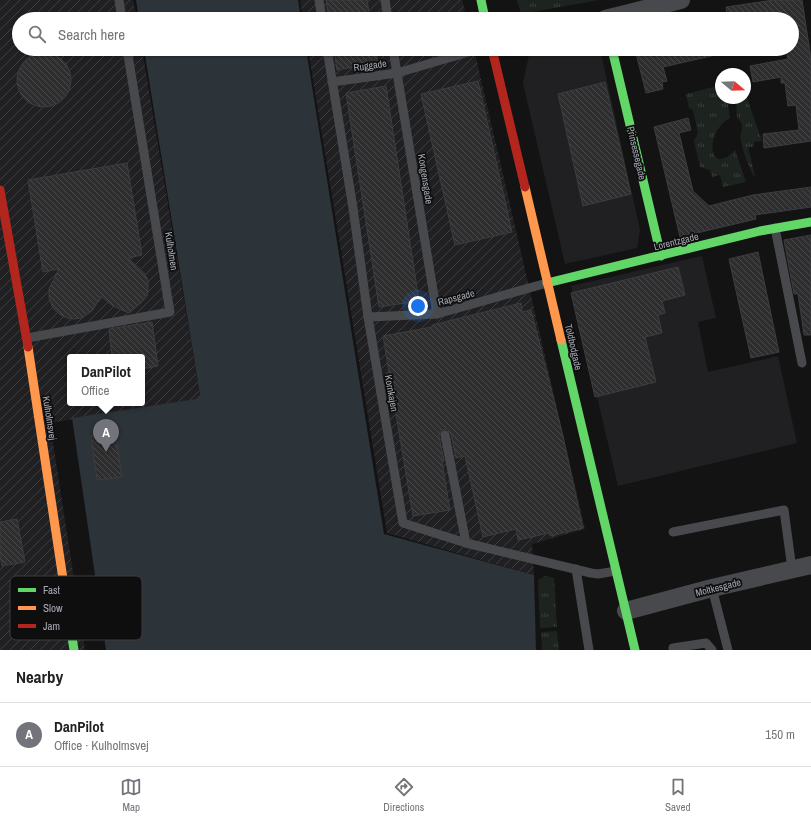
<!DOCTYPE html>
<meta charset="utf-8">
<style>
body{margin:0;font-family:"Archivo Narrow",sans-serif;background:#f2f2f2;color:#222}
.compass{position:absolute;left:715px;top:68px;width:36px;height:36px;border-radius:50%;background:#fff;box-shadow:0 1px 3px #0004;rotate:109deg}
.you{position:absolute;left:418px;top:306px;width:14px;height:14px;margin:-10px;border:3px solid #fff;border-radius:50%;background:#1a73e8;box-shadow:0 0 0 6px #1a73e833}
.badge{display:grid;place-items:center;width:26px;height:26px;border-radius:50%;background:#73747b;color:#fff;font-size:13px;font-weight:700}
.pin{position:absolute;translate:-50% -33px;filter:drop-shadow(0 1px 2px #0008)}
.pin::after{content:'';position:absolute;top:21px;width:14px;height:12px;background:inherit;clip-path:polygon(0 0,100% 0,50% 100%)}
.popup{position:absolute;left:67px;top:354px;width:78px;height:52px;box-sizing:border-box;display:grid;place-content:center;border-radius:4px;background:#fff;filter:drop-shadow(0 1px 3px #0005);font-size:13px;white-space:nowrap;color:#767676}
.popup b{font-size:15px;color:#222}
.popup::after{content:'';position:absolute;left:50%;top:100%;margin-left:-8px;border:8px solid transparent;border-top-color:#fff}
.list{margin:0;padding:0;list-style:none}
h2{display:flex;justify-content:space-between;align-items:center;height:52px;margin:0;padding:0 16px;font-size:17px}
h2 small{font-size:13px;font-weight:400;color:#767676}
.list li{display:grid;grid-template-columns:26px 1fr auto;gap:12px;align-items:center;box-sizing:border-box;height:64px;padding:0 16px;border-top:1px solid #e0e0e0}
.list b{display:block;font-size:15px;white-space:nowrap}
.list p{margin:0;font-size:13px;white-space:nowrap;color:#767676}
.list em{font-size:13px;font-style:normal;color:#767676}
.icon{flex:none;width:22px;height:22px;fill:none;stroke:currentColor;stroke-width:2;stroke-linecap:round;stroke-linejoin:round}
.map{position:relative;flex:none;width:811px;height:650px;overflow:hidden}
.search{position:absolute;background:#fff;box-shadow:0 1px 3px #0004;left:12px;right:12px;top:12px;height:44px;display:flex;align-items:center;gap:10px;box-sizing:border-box;padding:0 14px;border-radius:22px;color:#767676;font-size:15px}
.sheet{height:116px;background:#fff}
nav{display:flex;justify-content:space-around;align-items:center;box-sizing:border-box;height:56px;border-top:1px solid #e0e0e0;background:#fff;font-size:11px;color:#767676}
nav a{display:grid;justify-items:center;gap:2px}
nav .on{color:#73747b}
.map>svg:first-child{display:block}
</style>
<div class="map">
<svg width="811" height="650" viewBox="0 0 811 650">
<defs>
<pattern id="industrial-furrows" width="10" height="10" patternUnits="userSpaceOnUse"><rect width="10" height="10" fill="#202022"/><path d="M-1 1l2-2M0 10L10 0M9 11l2-2" fill="none" stroke="#3d3e40"/></pattern>
<pattern id="grass-tufts" width="24" height="20" patternUnits="userSpaceOnUse"><rect width="24" height="20" fill="#1d231f"/><path d="M3 7l-1-3M5 7V3M7 7l1-3M15 17l-1-3M17 17v-4M19 17l1-3" fill="none" stroke="#3b403d"/></pattern>
<pattern id="building-back-hatch" width="6" height="6" patternUnits="userSpaceOnUse"><rect width="6" height="6" fill="#2e2e2f"/><path d="M-1 5l2 2M0 0l6 6M5-1l2 2" fill="none" stroke="#49494b"/></pattern>
</defs>
<rect width="100%" height="100%" fill="#131314"/>
<g fill="#202022">
<path d="M557,49H600L640,230L637,248L565,264L523,83L529,55Z"/>
<path d="M702,256L716,318L698,322L708,372L778,356L797,443L618,486L571,286Z"/>
</g>
<g fill="url(#industrial-furrows)" fill-rule="evenodd">
<path d="M0,0H133L137,19H19V49H142L199,389L200,395L197,399L50,423L85,650H0ZM70,357H142V403H70Z"/>
<path d="M300,0H462L467,19H303Z"/>
<path d="M308,49H474L585,529L532,544L534,575L387,533Z"/>
</g>
<g fill="url(#grass-tufts)">
<path d="M517,0H599L521,14Z"/>
<path d="M721,85V98H727L730,118C703,133 709,178 735,150L746,182L723,187L720,175L712,177L710,170L700,167L694,141L698,133L693,110L689,108L686,94Z"/>
<path d="M746,95L762,141L754,142V147H748L755,176L754,177C749,166 743,153 741,141C739,133 747,125 737,118L736,98H745Z"/>
<path d="M545,576L554,578L557,627L540,628L538,580Z"/>
<path d="M557,631L559,650H542L541,632Z"/>
</g>
<g fill="#2c3339">
<path d="M136,0H298L301,19H139Z"/>
<path d="M144,49H306L384,534L534,575L536,650H106L72,418L196,399L200,395Z"/>
</g>
<g fill="url(#building-back-hatch)" stroke="#3c3d40">
<path d="M326,0H367L370,19H329Z"/>
<path d="M774,0H802L811,59V141L764,148L763,134L799,130L796,105L788,106L785,83H781V77L753,82L750,66L788,59L786,49H792V19H728L726,7Z"/>
<path d="M334,49H375L378,63L337,70Z"/>
<path d="M635,49H719L720,54L663,67L667,81L662,82L663,89L646,93Z"/>
<circle cx="44" cy="80" r="27"/>
<path d="M478,81L512,232L455,245L421,94Z"/>
<path d="M605,82L631,194L583,206L558,94Z"/>
<path d="M386,86L419,301L379,307L346,93Z"/>
<path d="M688,118L691,130L679,133L693,191L709,206L753,195L811,187V207L755,215L756,219L680,237L654,127Z"/>
<path d="M127,163L142,255L128,258L144,273L148,280V291L147,296L142,302L129,313L113,306L101,296L93,310L89,313L82,318L73,319L67,318L59,314L53,308L49,298V289L59,269L43,272L28,180Z"/>
<path d="M811,235V335H804L798,294H794L784,240Z"/>
<path d="M758,252L779,352L751,358L729,259Z"/>
<path d="M678,267L685,295L662,301L665,313L658,315L662,333L645,337L656,382L595,397L571,293Z"/>
<path d="M521,303L522,312L531,310L562,432L583,528L550,536L549,533L518,540L516,529L483,537L465,456L456,458L451,434L447,429L441,431L439,436L444,461L442,462L450,510L413,516L383,336L432,327V325Z"/>
<path d="M152,322L158,366L142,369V357H112L109,329Z"/>
<path d="M115,432L122,477L97,480L91,436Z"/>
<path d="M17,519L25,562L2,566L0,555V522Z"/>
</g>
<g fill="none" stroke-linecap="round" stroke-linejoin="round">
<g stroke="#48494c" stroke-width="9">
<path d="M119,0L122,19"/>
<path d="M319,0L322,19"/>
<path d="M385,0L388,19"/>
<path d="M327,49L353,208L368,317L403,523L466,543L591,573L598,574L616,571"/>
<path d="M393,49L437,314"/>
<path d="M332,82L397,73L479,49"/>
<path d="M775,228L802,363"/>
<path d="M368,317L437,314L547,283"/>
<path d="M27,338L170,312L127,49"/>
<path d="M445,435L466,543"/>
<path d="M673,532L784,510L792,569"/>
<path d="M576,569L589,650"/>
<path d="M712,588L728,650"/>
<path d="M673,650V648L706,643L712,650"/>
</g>
<g stroke="#48494c" stroke-width="18">
<path d="M605,19L681,0"/>
<path d="M626,611L712,588L811,565"/>
</g>
<g stroke="#63d668" stroke-width="9">
<path d="M481,0L485,19"/>
<path d="M612,49L661,256"/>
<path d="M547,283L760,231L811,222"/>
<path d="M561,340L635,650"/>
<path d="M63,579L74,650"/>
</g>
<g stroke="#ff974d" stroke-width="9">
<path d="M525,187L561,340"/>
<path d="M28,347L63,579"/>
</g>
<g stroke="#b3261e" stroke-width="9">
<path d="M492,49L525,187"/>
<path d="M0,190L28,347"/>
</g>
</g>
<g text-anchor="middle" stroke-width="3.5" stroke-linejoin="round" paint-order="stroke">
<g font-size="10" fill="#a6a9b3" stroke="#0e0e0f">
<text transform="translate(370 65) rotate(-8)" y="4">Ruggade</text>
<text transform="translate(637 153) rotate(77)" y="4">Prinsessegade</text>
<text transform="translate(426 179) rotate(81)" y="4">Kongensgade</text>
<text transform="translate(676 241) rotate(-14)" y="4">Lorentzgade</text>
<text transform="translate(172 251) rotate(81)" y="4">Kulholmen</text>
<text transform="translate(456 297) rotate(-15)" y="4">Rapsgade</text>
<text transform="translate(574 347) rotate(77)" y="4">Toldbodgade</text>
<text transform="translate(392 393) rotate(80)" y="4">Kornkajen</text>
<text transform="translate(50 418) rotate(81)" y="4">Kulholmsvej</text>
<text transform="translate(718 587) rotate(-14)" y="4">Moltkesgade</text>
</g>
</g>
<rect x="10" y="576" width="132" height="64" rx="6" fill="#0e0e0f" stroke="#3c3c40" stroke-width="1"/>
<rect x="18" y="588" width="18" height="4" fill="#63d668"/>
<rect x="18" y="606" width="18" height="4" fill="#ff974d"/>
<rect x="18" y="624" width="18" height="4" fill="#b3261e"/>
<g font-size="11" fill="#a6a9b3">
<text x="43" y="594">Fast</text>
<text x="43" y="612">Slow</text>
<text x="43" y="630">Jam</text>
</g>
</svg>
<svg class="compass" viewBox="-18 -18 36 36"><path d="M0-13l5 13h-10z" fill="#e53935"/><path d="M0 13l5-13h-10z" fill="#767676"/></svg>
<div class="you"></div>
<div class="pin badge" style="left:106px;top:452px">A</div>
<div class="popup"><b>DanPilot</b>Office</div>
<div class="search"><svg class="icon" aria-label="search" viewBox="0 0 24 24"><circle cx="10" cy="10" r="6"/><path d="M15 15l6 6"/></svg>Search here</div>
</div>
<section class="sheet">
<h2>Nearby<small></small></h2>
<ul class="list">
<li><span class="badge">A</span><div><b>DanPilot</b><p>Office · Kulholmsvej</p></div><em>150 m</em></li>
</ul>
</section>
<nav>
<a class="on"><svg class="icon" aria-label="map" viewBox="0 0 24 24"><path d="M3 6l6-2 6 2 6-2v14l-6 2-6-2-6 2zM9 4v14M15 6v14"/></svg>Map</a>
<a><svg class="icon" aria-label="directions" viewBox="0 0 24 24"><path d="M12 3l9 9-9 9-9-9zM9 14v-3h6M13 9l2 2-2 2"/></svg>Directions</a>
<a><svg class="icon" aria-label="saved" viewBox="0 0 24 24"><path d="M7 4h10v16l-5-4-5 4z"/></svg>Saved</a>
</nav>
